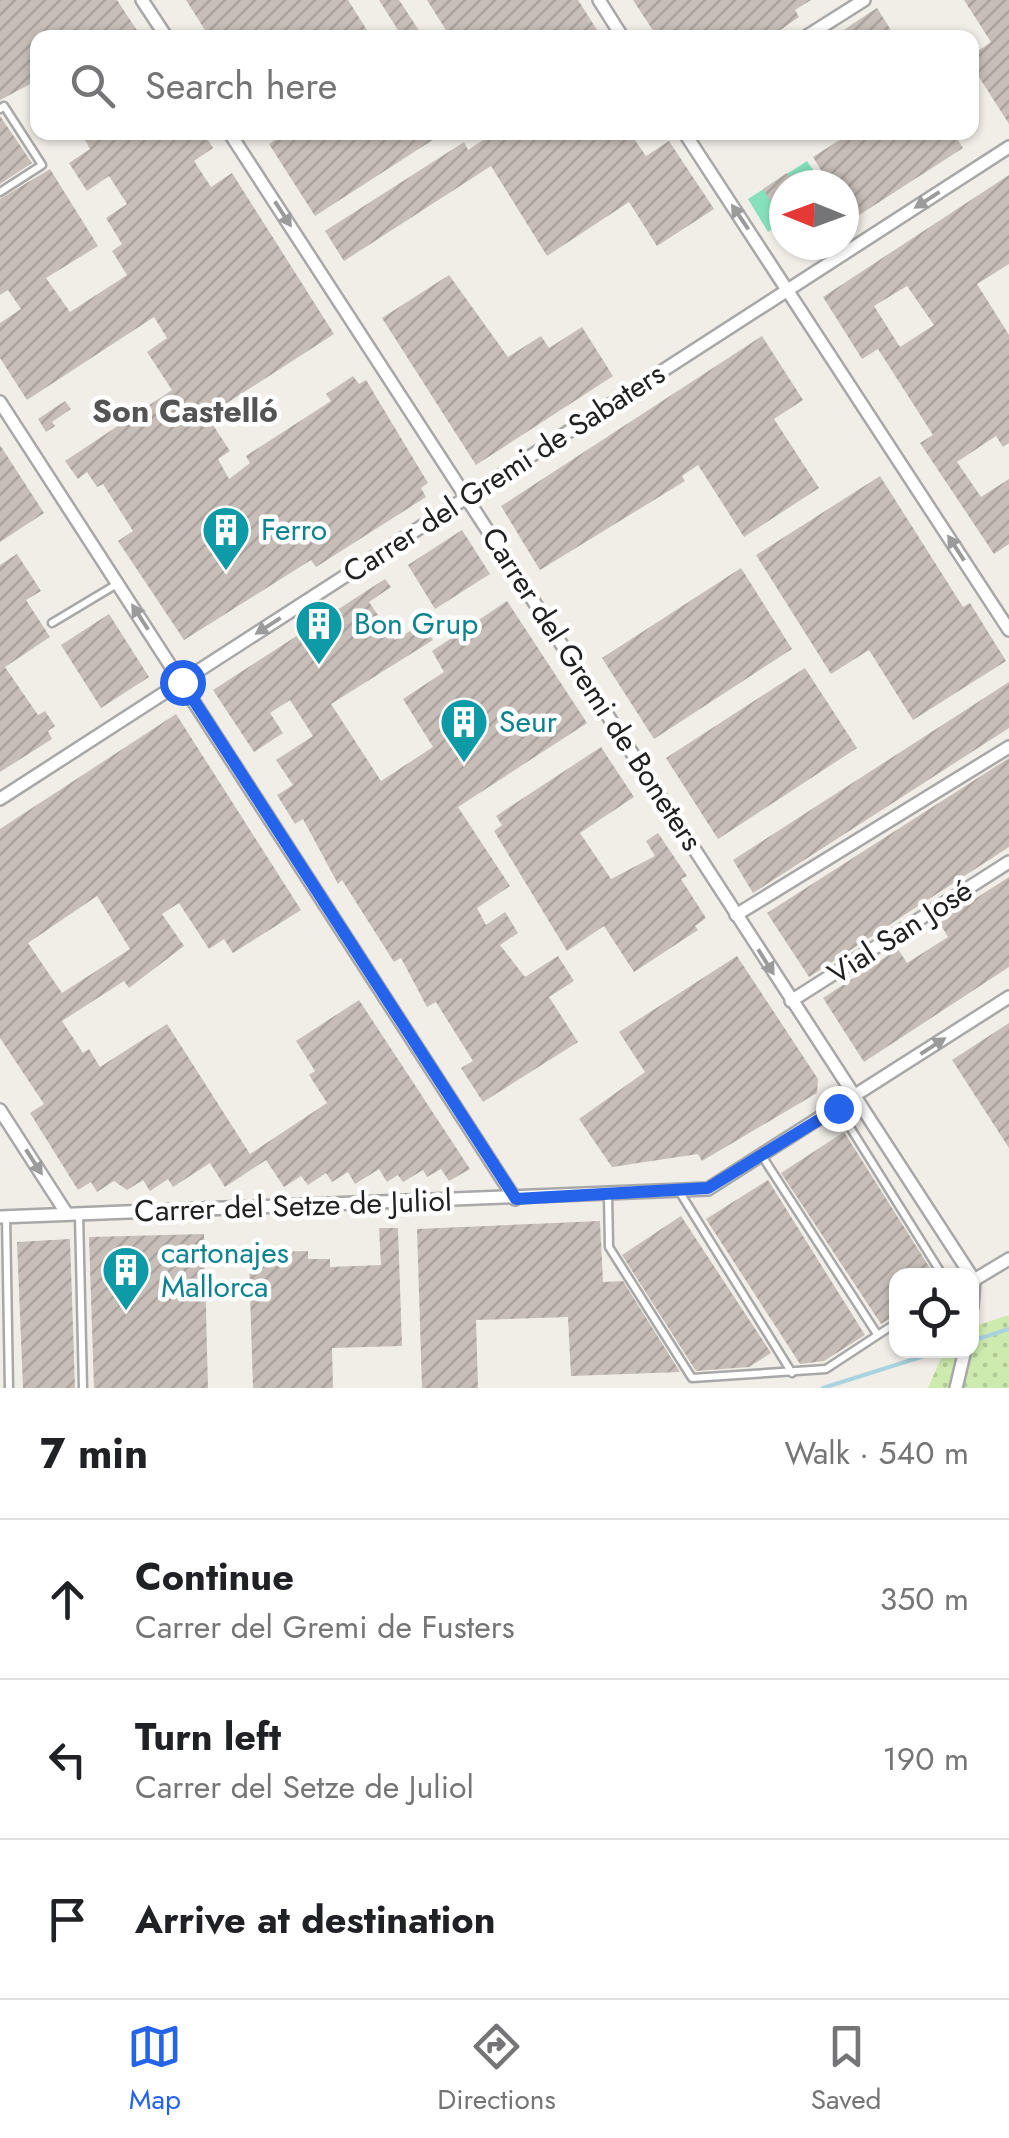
<!DOCTYPE html>
<meta charset="utf-8">
<style>
body{margin:0;font-family:Jost,sans-serif;background:#f6f6f6;color:#202124}
.controls{position:absolute;right:30px;bottom:30px;display:grid;overflow:hidden;border-radius:20px;box-shadow:0 2px 8px #0004}
.controls button{width:90px;height:90px;display:grid;place-items:center;padding:0;border:0;border-bottom:2px solid #e0e0e0;background:#fff;color:#202124;font:50px sans-serif}
.compass{position:absolute;left:769px;top:170px;width:90px;height:90px;border-radius:50%;background:#fff;box-shadow:0 2px 8px #0004;rotate:271deg}
.stop{position:absolute;width:30px;height:30px;margin:-22px;border:8px solid #2563eb;border-radius:50%;background:#fff}
.stop.end{background:#2563eb;border-color:#fff;box-shadow:0 2px 10px #0008}
.list{margin:0;padding:0;list-style:none}
h2{display:flex;justify-content:space-between;align-items:center;height:130px;margin:0;padding:0 40px;font-size:42px}
h2 small{font-size:32px;font-weight:400;color:#757577}
.list li{display:grid;grid-template-columns:65px 1fr auto;gap:30px;align-items:center;box-sizing:border-box;height:160px;padding:0 40px;border-top:2px solid #e0e0e0}
.list b{display:block;font-size:38px;white-space:nowrap}
.list p{margin:0;font-size:32px;white-space:nowrap;color:#757577}
.list em{font-size:32px;font-style:normal;color:#757577}
.icon{flex:none;width:55px;height:55px;fill:none;stroke:currentColor;stroke-width:2;stroke-linecap:round;stroke-linejoin:round}
.map{position:relative;flex:none;width:1009px;height:1388px;overflow:hidden}
.search{position:absolute;background:#fff;box-shadow:0 2px 8px #0004;left:30px;right:30px;top:30px;height:110px;display:flex;align-items:center;gap:25px;box-sizing:border-box;padding:0 35px;border-radius:20px;color:#757577;font-size:38px}
.sheet{height:610px;background:#fff}
nav{display:flex;justify-content:space-around;align-items:center;box-sizing:border-box;height:140px;border-top:2px solid #e0e0e0;background:#fff;font-size:28px;color:#757577}
nav a{display:grid;justify-items:center;gap:5px}
nav .on{color:#2563eb}
.map>svg:first-child{display:block}
</style>
<div class="map">
<svg width="1009" height="1388" viewBox="0 0 1009 1388">
<defs>
<pattern id="grass-dots" width="8" height="8" patternUnits="userSpaceOnUse" patternTransform="scale(2.5)"><rect width="8" height="8" fill="#cdebae"/><path d="M2 2h.1M6 6h.1" fill="none" stroke="#b0c995" stroke-width="1.8" stroke-linecap="round"/></pattern>
<pattern id="building-hatch" width="6" height="6" patternUnits="userSpaceOnUse" patternTransform="scale(2.5)"><rect width="6" height="6" fill="#c6beb7"/><path d="M-1 1l2-2M0 6l6-6M5 7l2-2" fill="none" stroke="#aaa39d"/></pattern>
</defs>
<rect width="100%" height="100%" fill="#f1eee8"/>
<path fill="url(#grass-dots)" d="M1009,1315V1388H928L944,1351L972,1350V1327Z"/>
<path fill="#86e0bc" d="M807,161L824,185H784V222L768,232L748,199Z"/>
<g fill="none" stroke-linecap="round" stroke-linejoin="round">
<g stroke="#a8d3df" stroke-width="4">
<path d="M972,1341L1009,1329"/>
<path d="M823,1388L943,1350"/>
</g>
</g>
<g fill="url(#building-hatch)" fill-rule="evenodd">
<path d="M0,0H117L142,38H38V80L0,100Z"/>
<path d="M186,0H348L372,38H210Z"/>
<path d="M379,0H399L424,38H403Z"/>
<path d="M427,0H578L599,33L592,38H451Z"/>
<path d="M633,0H811L795,10L799,17L769,38H658Z"/>
<path d="M964,0H1009V124L972,66V55L991,42Z"/>
<path d="M877,8L896,38H833L854,23Z"/>
<path d="M0,116L32,163L0,184Z"/>
<path d="M97,132H203L213,148L194,161L211,187L232,173L334,334L207,416L230,451L218,459L229,479L250,463L246,456L331,401L326,394L353,376L359,384L366,380L428,483L421,488L426,497L316,567L311,560L184,640L118,541L133,531L103,484L97,487L87,472L78,479L65,461L172,390L147,352L167,338L154,317L27,400L0,358V323L21,309L8,290L0,295V199L50,169L98,246L46,278L70,312L127,275L112,251L122,244L106,218L127,204L109,176L87,191L69,163L90,149L85,140Z"/>
<path d="M287,132H445L315,216L269,144Z"/>
<path d="M495,132H644L634,139L646,156L669,141L714,209L657,246L629,202L547,256L491,166L344,261L325,231L464,142L468,150Z"/>
<path d="M852,132H953L963,148L853,219L844,205V185H815L826,178L813,157Z"/>
<path d="M787,173L789,177L795,173L803,185H784V222L763,189Z"/>
<path d="M1009,175V264L977,284L1009,335V443L1003,447L996,436L957,462L981,497L1009,479V544L994,554L920,443L933,435L878,349L862,359L823,297ZM907,286L934,325L900,347L874,306Z"/>
<path d="M449,275L508,357L541,336L549,348L582,327L613,376L476,465L382,318Z"/>
<path d="M762,336L803,400L774,419L819,488L744,537L698,465L682,476L685,481L540,570L501,506Z"/>
<path d="M65,401L71,409L52,422L55,426L46,432L38,419Z"/>
<path d="M0,445L44,513L0,542Z"/>
<path d="M880,476L963,607L970,603L1006,661L913,720L869,650L831,674L756,555Z"/>
<path d="M462,530L490,574L435,609L408,565Z"/>
<path d="M17,554L41,591L26,600L50,637L5,667L38,715L45,711L55,726L48,731L52,739L0,772V565Z"/>
<path d="M741,568L792,649L654,739L602,658Z"/>
<path d="M385,579L391,587L369,602L395,640L422,624L433,640L331,704L381,781L433,747L403,699L444,672L432,651L507,601L587,723L458,807L510,886L477,908L486,925L505,912L518,933L500,945L525,977L558,956L574,981L549,997L578,1042L483,1102L461,1068L473,1061L436,1002L427,1007L401,958L394,962L342,880L338,884L303,819L295,824L277,795L293,785L276,760L313,736L290,700L270,713L283,733L254,752L213,690Z"/>
<path d="M109,614L149,677L101,708L61,645Z"/>
<path d="M805,668L857,748L718,839L666,758Z"/>
<path d="M1009,682V728L753,893L733,860Z"/>
<path d="M176,714L301,910L233,953L224,939L209,949L179,903L162,914L184,946L129,988L124,981L62,1021L83,1053L89,1049L100,1067L167,1024L250,1154L327,1103L309,1075L315,1071L296,1041L359,1000L470,1169L449,1181L441,1169L427,1177L423,1170L403,1182L398,1175L387,1182L379,1169L355,1184L348,1172L332,1182L326,1173L308,1185L301,1176L284,1187L266,1160L225,1187L210,1163L173,1187L168,1179L150,1191L143,1180L127,1190L114,1181L97,1192L91,1182L78,1190L30,1113L44,1104L0,1038V829ZM97,896L130,949L62,993L28,943Z"/>
<path d="M601,747L634,797L580,833L611,879L655,856L646,841L658,833L687,876L681,879L706,918L695,926L698,930L634,972L604,926L567,951L494,831L502,825L496,816Z"/>
<path d="M1009,758V847L809,977L767,913Z"/>
<path d="M1009,877V967L864,1062L823,998L898,949L907,963L948,937L939,922Z"/>
<path d="M737,956L818,1079L817,1093L702,1161L698,1154L612,1167L579,1119L645,1072L619,1032Z"/>
<path d="M1009,1023V1148L952,1060Z"/>
<path d="M844,1132L935,1276H896V1315L881,1324L781,1173Z"/>
<path d="M768,1180L865,1335L824,1361L800,1364L706,1219Z"/>
<path d="M681,1216L771,1353L749,1367L696,1371L622,1255Z"/>
<path d="M600,1221L603,1282L623,1281L680,1372L571,1376L568,1317L476,1320L478,1388H422L417,1229Z"/>
<path d="M379,1228H398L402,1346L332,1348L333,1388H253L249,1261L270,1260V1252L308,1251V1259H330V1267L381,1265Z"/>
<path d="M204,1234L208,1388H94L89,1237Z"/>
<path d="M70,1239L75,1388H23L17,1242Z"/>
</g>
<g fill="none" stroke-linecap="round" stroke-linejoin="round">
<g stroke="#a8a8a8" stroke-width="11">
<g id="service">
<path d="M0,109L4,106L42,165L0,192"/>
<path d="M52,623L117,584"/>
<path d="M838,1108L943,1276"/>
<path d="M762,1156L877,1334"/>
<path d="M679,1191L792,1373"/>
<path d="M608,1194L609,1247L692,1378L826,1369L896,1323"/>
<path d="M79,1215L83,1388"/>
<path d="M6,1216L9,1388"/>
</g>
</g>
<g stroke="#a8a8a8" stroke-width="16">
<g id="minor">
<path d="M142,0L167,38"/>
<path d="M599,0L623,38"/>
<path d="M804,38L864,0"/>
<path d="M229,132L974,1280"/>
<path d="M684,132L1009,630"/>
<path d="M0,402L515,1199"/>
<path d="M0,799L1009,147"/>
<path d="M736,915L1009,747"/>
<path d="M791,1001L1009,862"/>
<path d="M0,1110L67,1214"/>
<path d="M0,1217L708,1189L1009,997"/>
<path d="M974,1280L1009,1259"/>
<path d="M972,1307L974,1280"/>
<path d="M956,1388L965,1350"/>
</g>
</g>
<use href="#service" stroke="#fff" stroke-width="6"/>
<use href="#minor" stroke="#fff" stroke-width="11"/>
</g>
<defs><path id="oneway-solid" d="M-6-.8H1V-3.2L6.5 0L1 3.2V.8H-6Z" transform="scale(2.5)"/></defs>
<g fill="#9b9b9b">
<use href="#oneway-solid" transform="translate(927 200) rotate(147)"/>
<use href="#oneway-solid" transform="translate(283 214) rotate(57)"/>
<use href="#oneway-solid" transform="translate(740 217) rotate(-124)"/>
<use href="#oneway-solid" transform="translate(956 548) rotate(-123)"/>
<use href="#oneway-solid" transform="translate(140 617) rotate(-123)"/>
<use href="#oneway-solid" transform="translate(268 626) rotate(147)"/>
<use href="#oneway-solid" transform="translate(766 962) rotate(58)"/>
<use href="#oneway-solid" transform="translate(933 1046) rotate(-33)"/>
<use href="#oneway-solid" transform="translate(34 1162) rotate(57)"/>
</g>
<g fill="none" stroke-linecap="round" stroke-linejoin="round">
<path stroke="#2563eb" stroke-width="12" d="M182,682L516,1199L708,1188L838,1108"/>
</g>
<defs>
<g id="building-pin" transform="scale(2.5)"><path d="M0 17L-7.5 6A9.5 9.5 0 1 1 7.5 6Z" fill="#0f9aa8" stroke="#fff"/><path d="M-4-6H4V6H1V3H-1V6H-4ZM-2.5-4.3h1.7v1.8h-1.7ZM.8-4.3h1.7v1.8H.8ZM-2.5-1h1.7V.8h-1.7ZM.8-1h1.7V.8H.8Z" fill="#fff"/></g>
</defs>
<g fill-rule="evenodd">
<use href="#building-pin" x="226" y="530"/>
<use href="#building-pin" x="319" y="624"/>
<use href="#building-pin" x="464" y="722"/>
<use href="#building-pin" x="126" y="1270"/>
</g>
<g text-anchor="middle" stroke-width="9" stroke-linejoin="round" paint-order="stroke">
<g font-size="30" fill="#212121" stroke="#fff">
<text transform="translate(504 473) rotate(-33)" y="10">Carrer del Gremi de Sabaters</text>
<text transform="translate(592 689) rotate(57)" y="10">Carrer del Gremi de Boneters</text>
<text transform="translate(900 932) rotate(-33)" y="10">Vial San José</text>
<text transform="translate(293 1206) rotate(-2)" y="10">Carrer del Setze de Juliol</text>
</g>
<g font-size="30" fill="#0d838f" stroke="#fff" text-anchor="start">
<text x="261" y="540">Ferro</text>
<text x="354" y="634">Bon Grup</text>
<text x="499" y="732">Seur</text>
<text x="161" y="1263">cartonajes<tspan x="161" dy="34">Mallorca</tspan></text>
</g>
<g font-size="32" font-weight="bold" fill="#545454" stroke="#fff">
<text x="185" y="422">Son Castelló</text>
</g>
</g>
</svg>
<div class="controls">
<button><svg class="icon" aria-label="locate" viewBox="0 0 24 24"><circle cx="12" cy="12" r="6"/><path d="M12 2v4M12 18v4M2 12h4M18 12h4"/></svg></button>
</div>
<svg class="compass" viewBox="-18 -18 36 36"><path d="M0-13l5 13h-10z" fill="#e53935"/><path d="M0 13l5-13h-10z" fill="#757577"/></svg>
<div class="stop" style="left:182px;top:682px"></div>
<div class="stop end" style="left:838px;top:1108px"></div>
<div class="search"><svg class="icon" aria-label="search" viewBox="0 0 24 24"><circle cx="10" cy="10" r="6"/><path d="M15 15l6 6"/></svg>Search here</div>
</div>
<section class="sheet">
<h2>7 min<small>Walk · 540 m</small></h2>
<ul class="list">
<li><svg class="icon" aria-label="ahead" viewBox="0 0 24 24"><path d="M12 20V5M6 11l6-6 6 6"/></svg><div><b>Continue</b><p>Carrer del Gremi de Fusters</p></div><em>350 m</em></li>
<li><svg class="icon" aria-label="left" viewBox="0 0 24 24"><path d="M17 20v-9H6M10 6l-5 5 5 5"/></svg><div><b>Turn left</b><p>Carrer del Setze de Juliol</p></div><em>190 m</em></li>
<li><svg class="icon" aria-label="arrive" viewBox="0 0 24 24"><path d="M6 21V4h12l-3 4 3 4H6"/></svg><div><b>Arrive at destination</b></div></li>
</ul>
</section>
<nav>
<a class="on"><svg class="icon" aria-label="map" viewBox="0 0 24 24"><path d="M3 6l6-2 6 2 6-2v14l-6 2-6-2-6 2zM9 4v14M15 6v14"/></svg>Map</a>
<a><svg class="icon" aria-label="directions" viewBox="0 0 24 24"><path d="M12 3l9 9-9 9-9-9zM9 14v-3h6M13 9l2 2-2 2"/></svg>Directions</a>
<a><svg class="icon" aria-label="saved" viewBox="0 0 24 24"><path d="M7 4h10v16l-5-4-5 4z"/></svg>Saved</a>
</nav>
